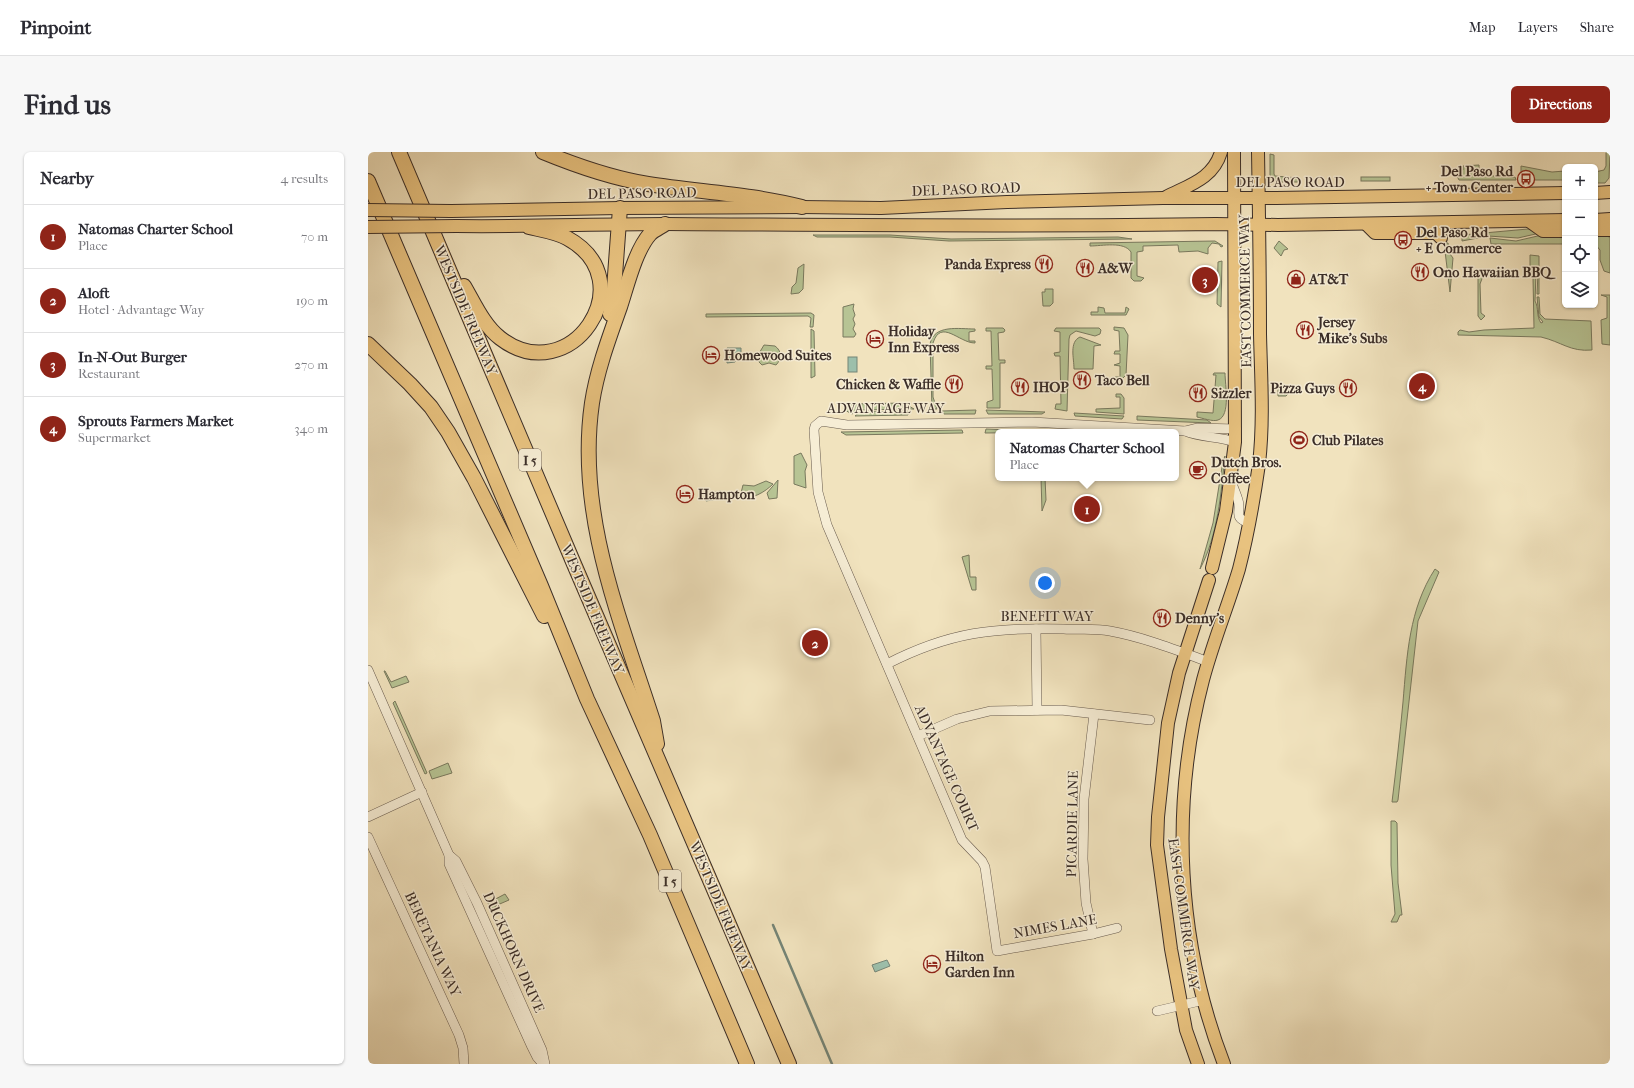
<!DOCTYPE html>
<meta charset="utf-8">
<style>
body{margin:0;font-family:"IM FELL French Canon",serif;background:#f7f7f7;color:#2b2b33}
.controls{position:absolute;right:12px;top:12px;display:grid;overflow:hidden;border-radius:6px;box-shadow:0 1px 3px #0004}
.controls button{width:36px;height:36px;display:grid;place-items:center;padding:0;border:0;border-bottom:1px solid #e1e1e2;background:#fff;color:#2b2b33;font:20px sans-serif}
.you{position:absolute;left:677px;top:431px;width:14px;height:14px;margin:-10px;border:3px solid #fff;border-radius:50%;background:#1a73e8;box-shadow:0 0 0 6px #1a73e833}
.badge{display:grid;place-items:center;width:26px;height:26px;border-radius:50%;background:#8f2418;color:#fff;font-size:13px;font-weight:700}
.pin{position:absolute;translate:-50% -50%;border:2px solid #fff;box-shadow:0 1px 4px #0006}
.popup{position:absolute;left:627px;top:277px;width:184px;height:52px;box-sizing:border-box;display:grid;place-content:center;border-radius:6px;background:#fff;filter:drop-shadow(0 1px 3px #0005);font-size:13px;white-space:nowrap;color:#7c7c81}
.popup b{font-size:15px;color:#2b2b33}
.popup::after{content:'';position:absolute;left:50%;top:100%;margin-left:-8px;border:8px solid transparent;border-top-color:#fff}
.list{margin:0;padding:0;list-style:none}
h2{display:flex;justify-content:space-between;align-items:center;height:52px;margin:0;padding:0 16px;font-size:17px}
h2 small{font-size:13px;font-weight:400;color:#7c7c81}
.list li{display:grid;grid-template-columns:26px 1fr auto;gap:12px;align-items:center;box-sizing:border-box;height:64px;padding:0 16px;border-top:1px solid #e1e1e2}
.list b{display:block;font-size:15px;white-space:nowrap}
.list p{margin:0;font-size:13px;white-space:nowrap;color:#7c7c81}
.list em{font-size:13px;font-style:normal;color:#7c7c81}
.icon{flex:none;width:22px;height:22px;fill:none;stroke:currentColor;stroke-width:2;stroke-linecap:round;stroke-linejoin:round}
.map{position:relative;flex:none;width:1242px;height:912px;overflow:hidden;border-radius:6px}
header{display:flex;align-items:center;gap:24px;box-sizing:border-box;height:56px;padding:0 20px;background:#fff;border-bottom:1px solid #e1e1e2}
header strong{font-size:19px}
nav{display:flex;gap:22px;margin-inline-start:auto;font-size:14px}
.intro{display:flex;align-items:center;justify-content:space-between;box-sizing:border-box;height:96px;padding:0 24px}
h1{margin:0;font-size:28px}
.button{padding:10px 18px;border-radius:6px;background:#8f2418;color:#fff;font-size:14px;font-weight:700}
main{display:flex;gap:24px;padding:0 24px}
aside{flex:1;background:#fff;border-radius:6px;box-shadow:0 1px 3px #0004}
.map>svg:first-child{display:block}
</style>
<header>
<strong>Pinpoint</strong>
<nav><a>Map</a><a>Layers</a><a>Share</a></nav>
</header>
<div class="intro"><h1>Find us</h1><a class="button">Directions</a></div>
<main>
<aside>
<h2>Nearby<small>4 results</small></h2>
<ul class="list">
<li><span class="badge">1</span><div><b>Natomas Charter School</b><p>Place</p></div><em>70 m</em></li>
<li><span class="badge">2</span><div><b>Aloft</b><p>Hotel · Advantage Way</p></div><em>190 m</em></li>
<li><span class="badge">3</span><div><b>In-N-Out Burger</b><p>Restaurant</p></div><em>270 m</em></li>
<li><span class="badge">4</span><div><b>Sprouts Farmers Market</b><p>Supermarket</p></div><em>340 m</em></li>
</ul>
</aside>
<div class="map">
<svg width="1242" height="912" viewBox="0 0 1242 912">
<rect width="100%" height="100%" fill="#f1e3be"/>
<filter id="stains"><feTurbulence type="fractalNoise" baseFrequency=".005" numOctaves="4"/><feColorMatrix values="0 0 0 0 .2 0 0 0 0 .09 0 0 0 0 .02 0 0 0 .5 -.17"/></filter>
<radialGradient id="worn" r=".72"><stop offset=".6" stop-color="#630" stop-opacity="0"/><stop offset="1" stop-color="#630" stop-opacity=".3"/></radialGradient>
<g fill="#b7c494" stroke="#79795e">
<path d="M1238,0H1242L1241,26L1237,31H1227V20L1236,18L1238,14Z"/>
<path d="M902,2L906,3V22L907,24L930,26V30H912L905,28L902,23Z"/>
<path d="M1111,13V22H1122L1125,24L1147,25L1148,28H1091L1088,22L1091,18H1095V14Z"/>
<path d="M1153,14L1184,20L1197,19V28H1163V26L1153,25Z"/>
<rect x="993" y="25" width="29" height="4"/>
<path d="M1160,77L1172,81L1150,86L1120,84L1094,89V83Z"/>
<path d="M1227,82L1242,85V121L1236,119L1232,108V98L1227,92Z"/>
<path d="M445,83H522L583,87L750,85L764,87L581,89L522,85H449Z"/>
<path d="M1174,83H1197V92H1123L1122,86L1148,89Z"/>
<path d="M847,89L855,94L853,95L851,92L844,91L840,96V102L830,99L811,100L810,93L775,94V99L769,100V124L776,126L773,129H766L763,126V100C756,89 734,94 722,94V91Z"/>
<path d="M911,89L920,97L916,98L913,104L906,96Z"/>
<path d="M1076,91H1080L1082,102L1085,106L1082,140Z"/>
<path d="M1162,103L1171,104V142H1169L1170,121L1166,117H1162Z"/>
<path d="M854,109L853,155L849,152L850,110Z"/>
<path d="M436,112L435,137L431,141L423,142L424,135L428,131L430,116Z"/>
<path d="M1125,119L1124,122L1115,124L1112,132L1113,161L1117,164L1113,168L1110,164V122Z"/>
<path d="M1162,119L1168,121L1167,149C1171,156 1168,164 1173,171L1175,170L1171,165L1169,145H1171L1172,162L1177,167L1223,169L1224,198C1202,200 1194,190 1173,185L1090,183V180L1092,178L1101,180L1116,178L1166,176L1165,126Z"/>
<path d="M677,137H685V151L682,154H675L674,140H677Z"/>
<path d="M1233,143H1242V193L1234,192L1233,168L1239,166V145Z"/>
<path d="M486,152L485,157L487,163L485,167L487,172L485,177L488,182L486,185H475V155Z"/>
<path d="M730,155L736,156L737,161H757L758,155L761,157L758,163H723V160H730Z"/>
<path d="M443,161L446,163L445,175H442L443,166L440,164L338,165V162Z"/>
<path d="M746,175L756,176L760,183L758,223L753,228H747L746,227L747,225H752V214L746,213L752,211V202H746L747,199H752L751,179L746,178Z"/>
<path d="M618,176H635L637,178L636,180L630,181L631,208H637V211H632V256H619V250L625,248L624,217H618V214H624L623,179H618Z"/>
<path d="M688,176H731L733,178L732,182L727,184L708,179L702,183L701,187L699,259L687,257L688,252H693L692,204H687L686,201L692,200V180L686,179Z"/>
<path d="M443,177L446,179L447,224L443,226Z"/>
<path d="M607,177V179L601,180V189H607V191C591,191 573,166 565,191V245L569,257H564L562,192C566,172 591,177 607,177Z"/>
<path d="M712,185L733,193L726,194L725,217H706C706,206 701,190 712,185Z"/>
<path d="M396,193L407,194C414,199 414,207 408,213L401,211L394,213L391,210L390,203Z"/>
<path d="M846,221H857C857,232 863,264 850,268C845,270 834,266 829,265V260L845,261L848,223H845Z"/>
<path d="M910,234H920V242L918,244H910Z"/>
<path d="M748,242H753L756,246V262L728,260V257L752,256V245H748Z"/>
<path d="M536,251L546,257L491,258L484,262L475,257L484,252Z"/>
<path d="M608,258L607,262H576L574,259Z"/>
<path d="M618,258L677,260L674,262H620Z"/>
<path d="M540,259V263L487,264L492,260Z"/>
<path d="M706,261L756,264L754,267L707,264Z"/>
<path d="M769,264L839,268L843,271L769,268Z"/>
<path d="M618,277L697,280L617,281Z"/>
<path d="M594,278L595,281L478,283L473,280Z"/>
<path d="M433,301L439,313L437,319L438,336L426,332V304Z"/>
<path d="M857,304C853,341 850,383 832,417L845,371L855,309Z"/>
<path d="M673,326H677L678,348L674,359Z"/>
<path d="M410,328L409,346L401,347L399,341Z"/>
<path d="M398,329L405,332C397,340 384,348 372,345L375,333L386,334Z"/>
<path d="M601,403L602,425H608V438H604L594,405Z"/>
<path d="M1067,417L1071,420L1050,469L1030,648L1029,650H1024C1028,617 1032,583 1035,550C1039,503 1041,457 1067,417Z"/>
<path d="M16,519H17L23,530L38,524L41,530L24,536Z"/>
<path d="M27,549L59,621L57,622L25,551Z"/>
<path d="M80,611L84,621L64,627L61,619Z"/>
<path d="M1023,669H1027L1029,671L1030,731L1034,763H1032L1029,770H1023L1027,762L1023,713Z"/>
<path d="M137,742L141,748L127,754L129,760L125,762L120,751Z"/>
</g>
<g fill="#9cbfab" stroke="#758577">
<path d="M359,196H373V200L369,205L367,210L359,211Z"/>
<rect x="480" y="205" width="9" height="15"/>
<path d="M353,339L355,346L338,349L337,342Z"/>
<path d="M519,808L522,814L507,820L504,813Z"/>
</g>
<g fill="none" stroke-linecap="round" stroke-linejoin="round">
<path stroke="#758577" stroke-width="2.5" d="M405,773L464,912"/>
<g stroke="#685b4e" stroke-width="10">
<g id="minor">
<path d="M817,279L829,276L868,277"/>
<path d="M863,329C865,335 868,341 870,348C874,360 864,365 881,371"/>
<path d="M668,477L669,558"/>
<path d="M519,512C581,480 627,475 696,477C711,478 727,476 742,479C775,485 808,498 841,510"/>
<path d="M0,518L81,703V712L163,893L169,905L175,912"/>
<path d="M550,584L589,567L622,559L693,558L782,568"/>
<path d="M0,665L54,640"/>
<path d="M0,685L91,883L95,896L96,912"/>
<path d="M81,703L88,709L109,751L174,898L177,912"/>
<path d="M749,776L725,782L629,799L617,715L614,709L594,688L459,373L450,340L446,278L447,274L453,269L479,273L664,270L817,279C833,286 850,284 867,290"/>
<path d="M725,782L718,751L715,707L716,647L726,562"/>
<path d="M789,859L836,848"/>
</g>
</g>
<g stroke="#3b2e28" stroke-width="14">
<g id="major">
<path d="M1227,41L1242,40"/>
<path d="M798,45C821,33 845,27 853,0"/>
<path d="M83,59L252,56L434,55L513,56L639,50L795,46H908L1197,41"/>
<path d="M1227,68L1242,67"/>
<path d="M1161,69L1175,79H1197"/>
<path d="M998,72L1007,81H1068L1073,86"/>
<path d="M88,74C158,75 228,72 298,72C482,73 665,75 848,72L910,73L1197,68"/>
<path d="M1227,78H1242"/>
<path d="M844,416L858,359L867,290L866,0"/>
<path d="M830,912L818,878L803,797L789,693L790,665L800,571L811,521L841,428"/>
<path d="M856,912C809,790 802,654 835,528C845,490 860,454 871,417C880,382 886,347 891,312C896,268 893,225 892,182C892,121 891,60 890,0"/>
</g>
</g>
<g stroke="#3b2e28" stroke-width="16">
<g id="highway">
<path d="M31,0L206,412L421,912"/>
<path d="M175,0C209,14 244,26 280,32C331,40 383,42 434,55"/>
<path d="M0,29L173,434L219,547L282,683L379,912"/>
<path d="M96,134C106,151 116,174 132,186C202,240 278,129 199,86C188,80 174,78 161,75"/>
<path d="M242,162L246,137L252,56"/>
<path d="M0,192L42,232L63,255L80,280L106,326L176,464"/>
<path d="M289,592L285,569C252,466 208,362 224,251C229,218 241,186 252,155C259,134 267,99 282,82C286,78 293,75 297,72"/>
</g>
</g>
<use href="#minor" stroke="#f6edd5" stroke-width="9"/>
<use href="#major" stroke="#e8c27f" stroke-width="12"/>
<use href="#highway" stroke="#e8c27f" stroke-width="14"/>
<g stroke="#3b2e28" stroke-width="14" stroke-linecap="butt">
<g id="major-bridge">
<path d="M0,58L83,59"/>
<path d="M0,75L88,74"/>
</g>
</g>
<use href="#major-bridge" stroke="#e8c27f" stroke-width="12"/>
</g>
<defs>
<g id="bus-ring" transform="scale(0.9)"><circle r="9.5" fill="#f6edd5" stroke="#8f2418" stroke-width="1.5"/><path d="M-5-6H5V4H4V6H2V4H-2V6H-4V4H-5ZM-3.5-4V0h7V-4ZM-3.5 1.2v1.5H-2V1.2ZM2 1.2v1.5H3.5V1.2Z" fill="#8f2418"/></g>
<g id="restaurant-ring" transform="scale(0.9)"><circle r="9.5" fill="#f6edd5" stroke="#8f2418" stroke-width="1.5"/><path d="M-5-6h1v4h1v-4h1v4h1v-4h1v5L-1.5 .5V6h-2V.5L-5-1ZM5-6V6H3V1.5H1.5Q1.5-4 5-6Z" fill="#8f2418"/></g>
<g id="shop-ring" transform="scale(0.9)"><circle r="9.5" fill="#f6edd5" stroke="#8f2418" stroke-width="1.5"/><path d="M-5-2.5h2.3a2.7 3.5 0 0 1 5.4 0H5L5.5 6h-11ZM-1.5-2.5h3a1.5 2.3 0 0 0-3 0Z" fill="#8f2418"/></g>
<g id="hotel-ring" transform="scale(0.9)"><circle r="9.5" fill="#f6edd5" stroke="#8f2418" stroke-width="1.5"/><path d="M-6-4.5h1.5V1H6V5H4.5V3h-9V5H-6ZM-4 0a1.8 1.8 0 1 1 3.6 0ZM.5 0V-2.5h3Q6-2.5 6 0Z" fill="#8f2418"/></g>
<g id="stadium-ring" transform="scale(0.9)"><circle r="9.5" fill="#f6edd5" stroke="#8f2418" stroke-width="1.5"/><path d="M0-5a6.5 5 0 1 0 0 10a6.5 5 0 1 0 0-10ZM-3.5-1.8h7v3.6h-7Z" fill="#8f2418"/></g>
<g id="cafe-ring" transform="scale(0.9)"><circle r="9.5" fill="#f6edd5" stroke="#8f2418" stroke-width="1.5"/><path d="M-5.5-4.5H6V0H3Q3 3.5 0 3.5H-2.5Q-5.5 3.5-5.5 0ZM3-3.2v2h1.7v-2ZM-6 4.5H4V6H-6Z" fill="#8f2418"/></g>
</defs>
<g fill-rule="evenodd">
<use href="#bus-ring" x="1158" y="27"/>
<use href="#bus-ring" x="1035" y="88"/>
<use href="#restaurant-ring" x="676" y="112"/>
<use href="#restaurant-ring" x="717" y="116"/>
<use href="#restaurant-ring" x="1052" y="120"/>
<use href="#shop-ring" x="928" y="127"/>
<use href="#restaurant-ring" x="937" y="178"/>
<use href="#hotel-ring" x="507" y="187"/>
<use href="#hotel-ring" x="343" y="203"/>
<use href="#restaurant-ring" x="714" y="228"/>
<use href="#restaurant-ring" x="586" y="232"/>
<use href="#restaurant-ring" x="652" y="235"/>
<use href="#restaurant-ring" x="980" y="236"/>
<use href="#restaurant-ring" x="830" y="241"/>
<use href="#stadium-ring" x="931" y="288"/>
<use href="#cafe-ring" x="830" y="318"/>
<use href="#hotel-ring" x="317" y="342"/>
<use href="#restaurant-ring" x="794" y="466"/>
<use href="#hotel-ring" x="564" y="812"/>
</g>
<g text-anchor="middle" stroke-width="3" stroke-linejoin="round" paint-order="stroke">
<g fill="#f6edd5" stroke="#73675c" stroke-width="1">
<rect x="151" y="297" width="22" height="22" rx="3"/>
<rect x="291" y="718" width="22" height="22" rx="3"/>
</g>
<g font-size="13" font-weight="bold" fill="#3b2e28">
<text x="162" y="313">I 5</text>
<text x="302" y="734">I 5</text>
</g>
<g font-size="14" font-weight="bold" fill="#3b2e28" stroke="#f6edd5" text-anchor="start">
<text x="1145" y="24" text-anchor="end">Del Paso Rd<tspan x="1145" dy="16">+ Town Center</tspan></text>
<text x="1048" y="85">Del Paso Rd<tspan x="1048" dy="16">+ E Commerce</tspan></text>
<text x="663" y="117" text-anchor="end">Panda Express</text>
<text x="730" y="121">A&amp;W</text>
<text x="1065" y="125">Ono Hawaiian BBQ</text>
<text x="941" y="132">AT&amp;T</text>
<text x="950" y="175">Jersey<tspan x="950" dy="16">Mike's Subs</tspan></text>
<text x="520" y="184">Holiday<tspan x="520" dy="16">Inn Express</tspan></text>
<text x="356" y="208">Homewood Suites</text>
<text x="727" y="233">Taco Bell</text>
<text x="573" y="237" text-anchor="end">Chicken &amp; Waffle</text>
<text x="665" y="240">IHOP</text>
<text x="967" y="241" text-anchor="end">Pizza Guys</text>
<text x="843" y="246">Sizzler</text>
<text x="944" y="293">Club Pilates</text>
<text x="843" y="315">Dutch Bros.<tspan x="843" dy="16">Coffee</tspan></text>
<text x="330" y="347">Hampton</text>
<text x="807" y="471">Denny's</text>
<text x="577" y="809">Hilton<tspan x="577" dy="16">Garden Inn</tspan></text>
</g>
<g font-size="14" fill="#3b2e28" stroke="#f6edd5">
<text x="922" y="35">DEL PASO ROAD</text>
<text transform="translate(598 37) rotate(-2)" y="5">DEL PASO ROAD</text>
<text transform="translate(274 41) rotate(-1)" y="5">DEL PASO ROAD</text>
<text transform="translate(877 139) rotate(-91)" y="5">EAST COMMERCE WAY</text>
<text transform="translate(98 158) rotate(67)" y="5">WESTSIDE FREEWAY</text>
<text x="518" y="261">ADVANTAGE WAY</text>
<text transform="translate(225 457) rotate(67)" y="5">WESTSIDE FREEWAY</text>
<text x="679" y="469">BENEFIT WAY</text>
<text transform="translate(579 616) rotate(66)" y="5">ADVANTAGE COURT</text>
<text transform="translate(704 672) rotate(-89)" y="5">PICARDIE LANE</text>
<text transform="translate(353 754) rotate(67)" y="5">WESTSIDE FREEWAY</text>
<text transform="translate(816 762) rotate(82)" y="5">EAST COMMERCE WAY</text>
<text transform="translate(687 774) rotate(-10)" y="5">NIMES LANE</text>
<text transform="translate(65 792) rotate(65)" y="5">BERETANIA WAY</text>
<text transform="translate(146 800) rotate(66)" y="5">DUCKHORN DRIVE</text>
</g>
</g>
<rect width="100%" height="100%" filter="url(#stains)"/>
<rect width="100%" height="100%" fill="url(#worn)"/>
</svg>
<div class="controls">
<button>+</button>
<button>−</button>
<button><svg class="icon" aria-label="locate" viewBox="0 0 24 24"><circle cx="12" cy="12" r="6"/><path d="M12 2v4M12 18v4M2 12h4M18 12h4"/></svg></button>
<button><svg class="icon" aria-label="layers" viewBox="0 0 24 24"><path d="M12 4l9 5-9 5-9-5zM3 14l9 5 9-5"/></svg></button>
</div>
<div class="you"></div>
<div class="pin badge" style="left:719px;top:357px">1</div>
<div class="popup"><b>Natomas Charter School</b>Place</div>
<div class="pin badge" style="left:447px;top:491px">2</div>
<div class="pin badge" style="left:837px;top:128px">3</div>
<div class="pin badge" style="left:1054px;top:234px">4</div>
</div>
</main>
